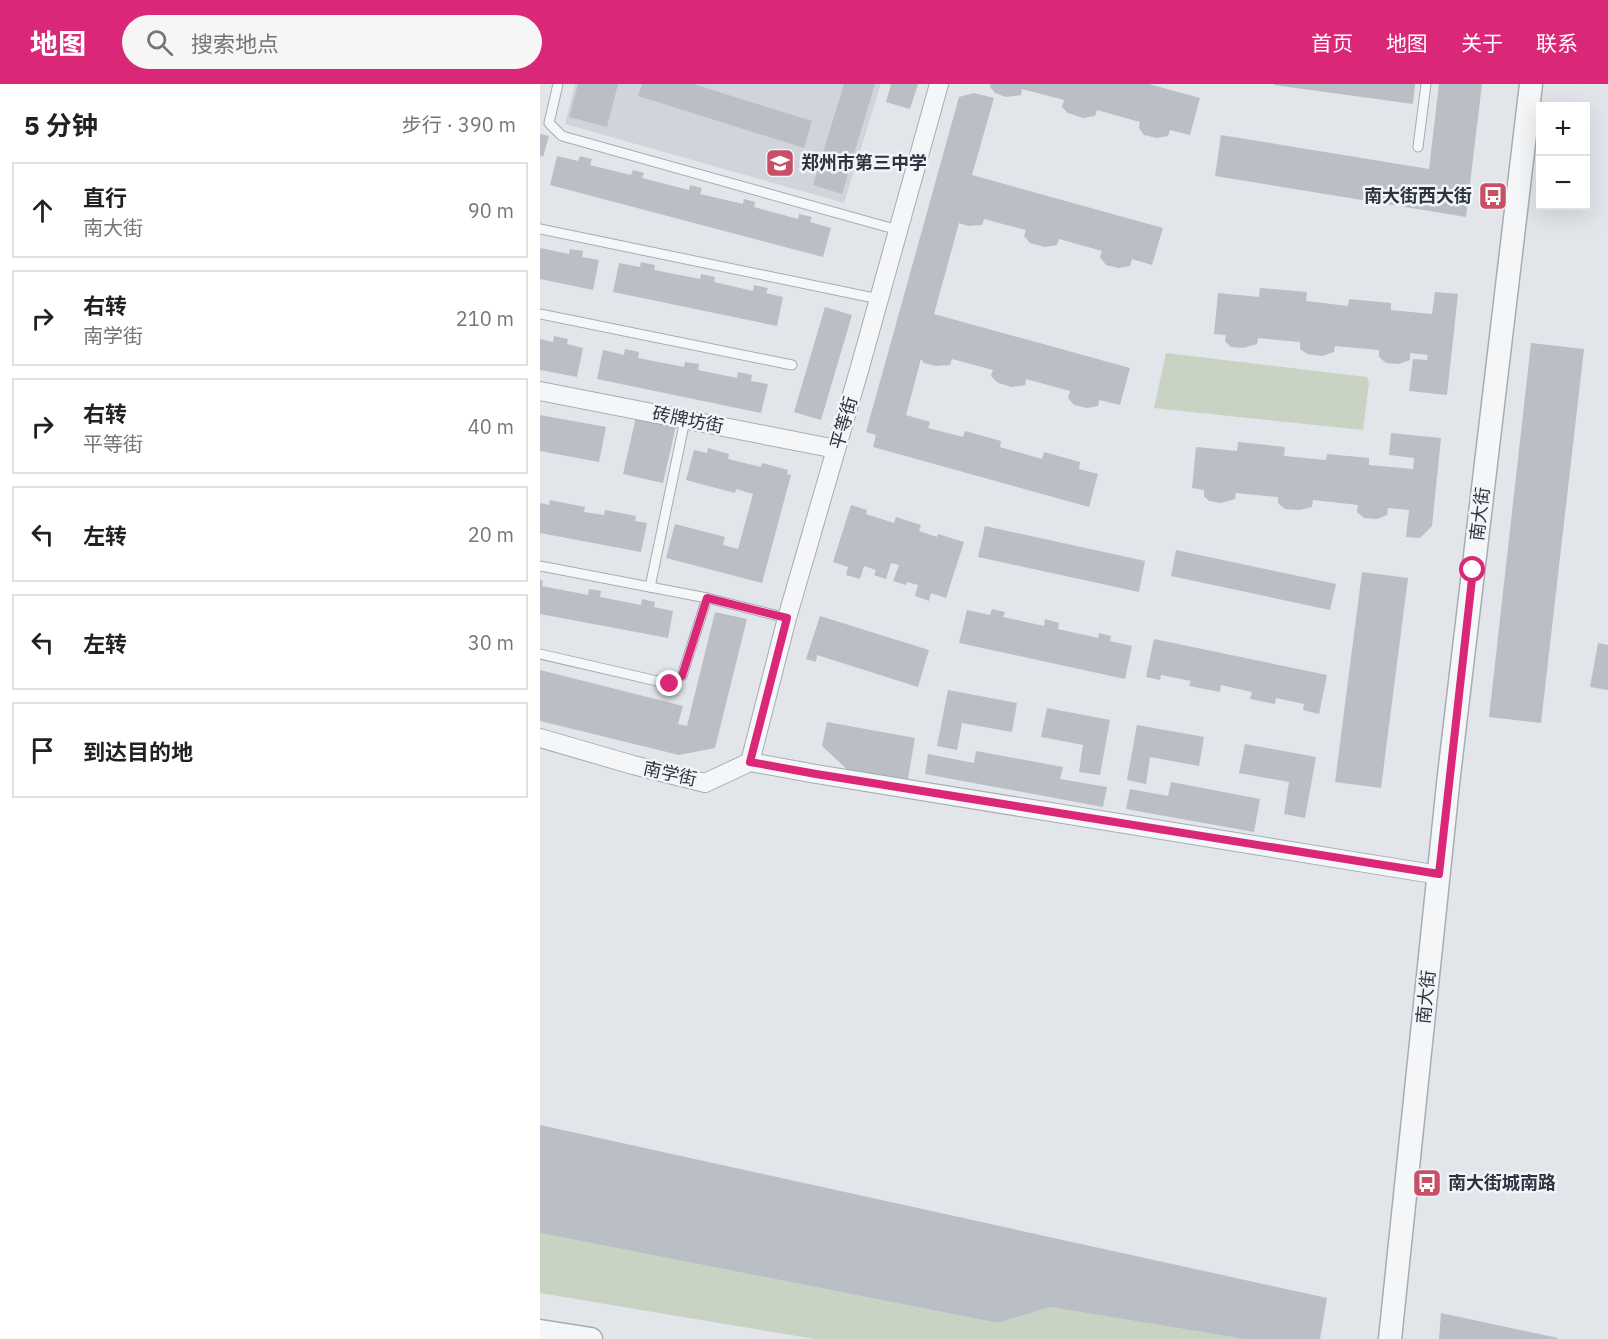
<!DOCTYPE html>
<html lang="zh">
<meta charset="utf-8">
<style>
body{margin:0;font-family:"IBM Plex Sans","Noto Sans SC",sans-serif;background:#f6f6f6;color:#202124}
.controls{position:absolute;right:18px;top:18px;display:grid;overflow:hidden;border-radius:0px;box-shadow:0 6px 24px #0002}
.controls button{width:54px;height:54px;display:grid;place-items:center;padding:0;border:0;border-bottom:2px solid #e0e0e0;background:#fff;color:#202124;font:30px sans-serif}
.stop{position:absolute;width:18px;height:18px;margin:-14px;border:4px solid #db2777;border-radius:50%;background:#fff}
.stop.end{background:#db2777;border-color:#fff;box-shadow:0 2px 6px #0008}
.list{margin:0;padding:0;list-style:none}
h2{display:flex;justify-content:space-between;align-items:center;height:78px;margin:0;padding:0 24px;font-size:26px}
h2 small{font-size:20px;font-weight:400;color:#757577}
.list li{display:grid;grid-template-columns:39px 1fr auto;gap:18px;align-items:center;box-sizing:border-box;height:96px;margin:0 12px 12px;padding:0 12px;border:2px solid #e0e0e0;border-radius:0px}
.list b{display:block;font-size:22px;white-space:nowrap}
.list p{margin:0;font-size:20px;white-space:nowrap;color:#757577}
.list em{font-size:20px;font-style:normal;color:#757577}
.icon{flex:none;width:33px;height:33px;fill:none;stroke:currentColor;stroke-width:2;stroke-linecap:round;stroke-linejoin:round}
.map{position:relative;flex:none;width:1068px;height:1255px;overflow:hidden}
header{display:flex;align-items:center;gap:36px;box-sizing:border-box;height:84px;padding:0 30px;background:#db2777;color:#fff}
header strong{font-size:28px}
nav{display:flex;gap:33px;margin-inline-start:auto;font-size:21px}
.search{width:420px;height:54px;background:#f6f6f6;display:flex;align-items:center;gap:15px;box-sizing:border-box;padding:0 21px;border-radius:33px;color:#757577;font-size:22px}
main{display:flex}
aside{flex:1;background:#fff}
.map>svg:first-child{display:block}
</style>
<header>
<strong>地图</strong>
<div class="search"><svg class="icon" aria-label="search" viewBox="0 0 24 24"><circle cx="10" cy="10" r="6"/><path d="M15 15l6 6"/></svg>搜索地点</div>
<nav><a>首页</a><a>地图</a><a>关于</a><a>联系</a></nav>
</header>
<main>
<aside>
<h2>5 分钟<small>步行 · 390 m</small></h2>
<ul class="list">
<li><svg class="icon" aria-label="ahead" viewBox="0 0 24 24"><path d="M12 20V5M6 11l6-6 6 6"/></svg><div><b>直行</b><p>南大街</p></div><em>90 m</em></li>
<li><svg class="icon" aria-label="right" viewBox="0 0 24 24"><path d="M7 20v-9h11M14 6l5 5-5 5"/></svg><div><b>右转</b><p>南学街</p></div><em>210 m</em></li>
<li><svg class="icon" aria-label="right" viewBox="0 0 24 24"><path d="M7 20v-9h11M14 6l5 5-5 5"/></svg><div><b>右转</b><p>平等街</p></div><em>40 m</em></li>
<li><svg class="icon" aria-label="left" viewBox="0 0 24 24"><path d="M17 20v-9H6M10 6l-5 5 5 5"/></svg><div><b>左转</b></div><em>20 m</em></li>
<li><svg class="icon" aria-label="left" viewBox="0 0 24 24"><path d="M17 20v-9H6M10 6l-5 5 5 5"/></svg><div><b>左转</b></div><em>30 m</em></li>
<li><svg class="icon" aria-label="arrive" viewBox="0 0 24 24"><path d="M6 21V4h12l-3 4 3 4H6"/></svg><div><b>到达目的地</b></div></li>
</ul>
</aside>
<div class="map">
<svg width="1068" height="1255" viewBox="0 0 1068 1255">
<rect width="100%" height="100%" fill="#e2e5ea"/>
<path fill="#d0d5dc" d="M35,0H341L304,119L25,40Z"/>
<g fill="#c8d3c4">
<path d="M626,269L827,293L829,300L823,346L614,324Z"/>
<path d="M0,1149L458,1239L510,1223L704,1255H275L0,1209Z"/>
</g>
<g fill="#babfc6">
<path d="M38,0H78L67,43L29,33Z"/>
<path d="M102,0H153L272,37L264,64L98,12Z"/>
<path d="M304,0H335L302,110L273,101Z"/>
<path d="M351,0H378L370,25L346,18Z"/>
<path d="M451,0H609L660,14L650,51L630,46L628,52L617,54L604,51L599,44L600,38L557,26L555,32L543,34L528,29L522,23L524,16L482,5L481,11L466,13L455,9L450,3Z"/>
<path d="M734,0H875L873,20L734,1Z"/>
<path d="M899,0H942L926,133L675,92L681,51L889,85Z"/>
<path d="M434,9L454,14L432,91L623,144L612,181L592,175L590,182L579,184L566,181L560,173L562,167L519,155L517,161L505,163L490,159L484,152L486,146L444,135L442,141L428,142L419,139L394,230L590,284L580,321L559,316L558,322L547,324L534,321L528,314L530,307L486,295L485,301L472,303L458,299L451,292L453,286L412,275L410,281L396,282L384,279L381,275L366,331L390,338L388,344L423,353L425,347L461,357L460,363L502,375L504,368L540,378L539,385L558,390L549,423L333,363L336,351L326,348L419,13Z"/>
<path d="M0,50L9,52L3,73L0,72Z"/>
<path d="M17,72L38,77L40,72L52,75L50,81L91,91L93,86L104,89L102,94L149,106L150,101L162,104L160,110L203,120L204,115L215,118L214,123L258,135L259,130L272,133L270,138L291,144L283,173L10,101Z"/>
<path d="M0,164L29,170L30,165L43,167L42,173L59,176L53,206L0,195Z"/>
<path d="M101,178L115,181L114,186L160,195L161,190L175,193L174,198L213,207L214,201L228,204L226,209L243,213L237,242L73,208L79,179L100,183Z"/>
<path d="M720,204L767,208L766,217L808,222L809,215L851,219V226L892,230L895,208L918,210L907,311L869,307L873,275L887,276L888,271L870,269V276L859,280L846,279L839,273V266L795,262L794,268L782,272L767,270L760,265V258L718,254L717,260L703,264L691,263L685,257L686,251L674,250L678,209L719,213Z"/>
<path d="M285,223L312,231L281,336L254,328Z"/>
<path d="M14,252L28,255L27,260L43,264L37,293L0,286V255L13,258Z"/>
<path d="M991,259L1044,265L1001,639L949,633Z"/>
<path d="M85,265L99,268L98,274L144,283L145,278L159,280L158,286L197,294L198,288L212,291L211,297L228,300L221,329L57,295L63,266L84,271Z"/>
<path d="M0,331L66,343L59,378L0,367Z"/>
<path d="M96,333L136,342L123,399L83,390Z"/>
<path d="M851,349L901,354L892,442L880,454L866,453L869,426L848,424L847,431L837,435L824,434L817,428L818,421L773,416L772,423L760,426L745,425L738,419V413L696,409L695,415L681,419L669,417L664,412V406L652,404L656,363L697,367L698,358L745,363L744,372L786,376L787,370L829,374V381L873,385L874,374L849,371Z"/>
<path d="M168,364L189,370L188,375L221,383L222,379L248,386L247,390L251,391L222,499L126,474L135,440L185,453L183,461L198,465L213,410L196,405L195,409L146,396L154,366L167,369Z"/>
<path d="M10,416L45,423L44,428L64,431L65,426L96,432L95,437L107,439L101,468L0,449V419L9,421Z"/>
<path d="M311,421L327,426L326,430L354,439L356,433L381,441L379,447L397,453L398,450L424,458L406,514L391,509L389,517L375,512L378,501L367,498L366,501L353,497L359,481L351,479L346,495L334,491L336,486L324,482L320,495L306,491L308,483L293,478Z"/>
<path d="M445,442L605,477L599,508L438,473Z"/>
<path d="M636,466L796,500L790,526L631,492Z"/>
<path d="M822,488L868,494L841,704L795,698Z"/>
<path d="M0,496L3,497L2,502L48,511L49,505L61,507L60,513L101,521L102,515L115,518L114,523L133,527L128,554L0,530Z"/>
<path d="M452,525L465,528L463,533L504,542L505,535L519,539L518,545L558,554L559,549L571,552L570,557L592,562L585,595L419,559L427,526L450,531Z"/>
<path d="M175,528L207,535L175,664L139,671L0,637V586L143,622L138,640L147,642Z"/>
<path d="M280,532L389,566L378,603L277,571L276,578L266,575Z"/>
<path d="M614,555L787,591L779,630L763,626L764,620L736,614L735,620L710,615L712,608L681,601L680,608L649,602L651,597L621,591L620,596L606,593Z"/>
<path d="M1058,559L1068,561V606L1050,603Z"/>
<path d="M408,606L477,619L472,648L422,639L417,666L397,662Z"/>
<path d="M507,624L570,636L560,691L539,688L543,661L501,653Z"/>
<path d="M287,638L375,654L367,700L312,690L282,662Z"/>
<path d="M597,641L664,653L659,682L610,673L606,700L587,696Z"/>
<path d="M705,660L776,673L765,734L744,730L749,698L699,689Z"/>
<path d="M436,667L523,683L520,695L567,703L563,723L385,690L388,670L434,679Z"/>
<path d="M631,698L720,715L714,748L586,725L590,705L628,712Z"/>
<path d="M0,1041L787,1214L780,1255H704L510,1223L458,1239L0,1149Z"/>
<path d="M901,1229L1018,1254L1017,1255H899Z"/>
</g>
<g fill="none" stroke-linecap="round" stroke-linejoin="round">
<g stroke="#a7acb4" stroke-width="11">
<g id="service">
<path d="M18,0L9,39L22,52L358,146"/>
<path d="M878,63L886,0"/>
<path d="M0,145L339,215"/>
<path d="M0,230L252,281"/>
<path d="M0,482L167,514L247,534"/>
<path d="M110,503L145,336"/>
<path d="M0,570L130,600L142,592L167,514"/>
</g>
</g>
<g stroke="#a7acb4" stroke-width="20">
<g id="minor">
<path d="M0,307L296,365"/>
<path d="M0,654L93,681L165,699L210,678L276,690L899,791"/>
<path d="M210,678L247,534L320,283L399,0"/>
</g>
</g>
<g stroke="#a7acb4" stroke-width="25">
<g id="tertiary">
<path d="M0,1247L51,1255"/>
<path d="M850,1255L909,691L991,0"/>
</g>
</g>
<use href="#service" stroke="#f5f6f8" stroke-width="9"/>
<use href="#minor" stroke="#f5f6f8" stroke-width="18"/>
<use href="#tertiary" stroke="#f5f6f8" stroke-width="22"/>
</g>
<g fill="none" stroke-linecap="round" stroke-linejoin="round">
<path stroke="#db2777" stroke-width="8" d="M130,600L142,592L167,514L247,534L210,678L276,690L899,790L933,486"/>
</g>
<defs>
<g id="school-square" transform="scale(1.5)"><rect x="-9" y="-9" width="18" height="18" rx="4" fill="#c74f66" stroke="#f2f4f7"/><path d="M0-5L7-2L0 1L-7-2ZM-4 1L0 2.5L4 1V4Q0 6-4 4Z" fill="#fff"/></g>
<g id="bus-square" transform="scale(1.5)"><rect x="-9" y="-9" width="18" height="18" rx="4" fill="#c74f66" stroke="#f2f4f7"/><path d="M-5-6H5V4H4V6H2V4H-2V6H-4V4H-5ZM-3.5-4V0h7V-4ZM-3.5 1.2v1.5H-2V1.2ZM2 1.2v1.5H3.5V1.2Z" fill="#fff"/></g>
</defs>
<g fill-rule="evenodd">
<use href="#school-square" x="240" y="79"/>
<use href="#bus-square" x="953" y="112"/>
<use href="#bus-square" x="887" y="1099"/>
</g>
<g text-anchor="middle" stroke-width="5" stroke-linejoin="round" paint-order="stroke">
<g font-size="18" font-weight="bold" fill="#2b3441" stroke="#f2f4f7" text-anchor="start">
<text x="261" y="85">郑州市第三中学</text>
<text x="932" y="118" text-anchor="end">南大街西大街</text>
<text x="908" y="1105">南大街城南路</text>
</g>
<g font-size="18" fill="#2b3441" stroke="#f2f4f7">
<text transform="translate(148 336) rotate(11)" y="6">砖牌坊街</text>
<text transform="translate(304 339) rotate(-74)" y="6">平等街</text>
<text transform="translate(940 430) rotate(-83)" y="6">南大街</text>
<text transform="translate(130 690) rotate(13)" y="6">南学街</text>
<text transform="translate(886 913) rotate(-84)" y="6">南大街</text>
</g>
</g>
</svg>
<div class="controls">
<button>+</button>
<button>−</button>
</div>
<div class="stop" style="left:933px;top:486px"></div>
<div class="stop end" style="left:130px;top:600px"></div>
</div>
</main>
